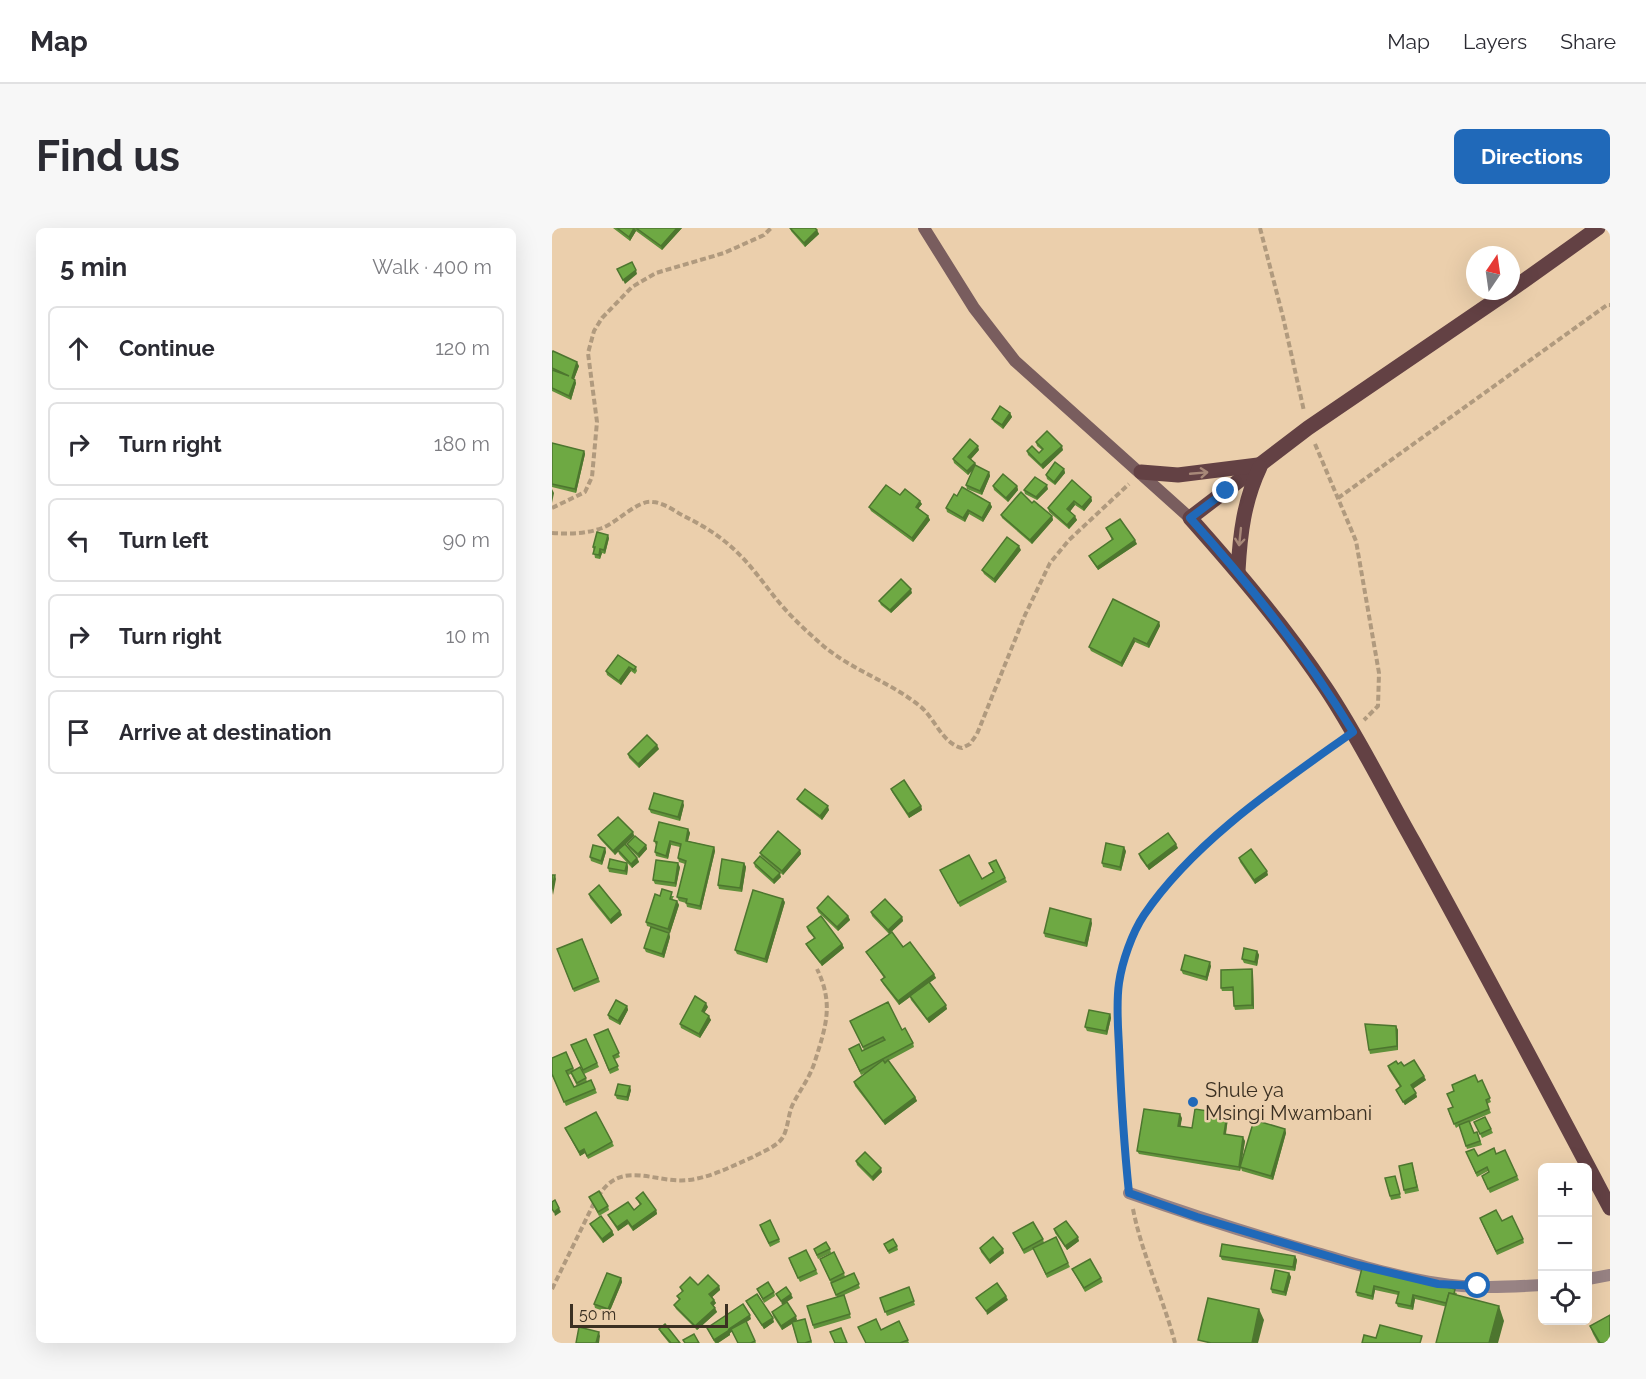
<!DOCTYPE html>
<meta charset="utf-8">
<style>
body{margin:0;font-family:Raleway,sans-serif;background:#f7f7f7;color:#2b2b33}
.controls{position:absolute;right:18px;bottom:18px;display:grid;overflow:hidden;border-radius:9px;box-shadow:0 6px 24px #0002}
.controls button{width:54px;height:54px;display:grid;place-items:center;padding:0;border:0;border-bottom:2px solid #e1e1e2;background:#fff;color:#2b2b33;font:30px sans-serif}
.compass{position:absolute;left:914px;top:18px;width:54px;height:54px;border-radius:50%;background:#fff;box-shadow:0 6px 24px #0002;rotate:13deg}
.scale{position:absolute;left:18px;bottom:15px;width:158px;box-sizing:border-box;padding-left:6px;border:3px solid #3b3022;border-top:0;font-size:16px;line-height:21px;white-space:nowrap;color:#3b3022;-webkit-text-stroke:4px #ebcfac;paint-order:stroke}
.stop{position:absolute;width:18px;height:18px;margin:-14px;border:4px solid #2069b9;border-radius:50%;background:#fff}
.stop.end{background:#2069b9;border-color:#fff;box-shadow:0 2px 6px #0008}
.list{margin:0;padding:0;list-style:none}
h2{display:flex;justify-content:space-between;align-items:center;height:78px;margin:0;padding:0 24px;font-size:26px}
h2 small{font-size:20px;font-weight:400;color:#7c7c81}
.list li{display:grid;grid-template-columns:39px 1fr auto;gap:18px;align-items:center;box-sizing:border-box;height:84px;margin:0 12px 12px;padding:0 12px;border:2px solid #e1e1e2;border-radius:9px}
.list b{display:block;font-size:22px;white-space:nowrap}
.list em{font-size:20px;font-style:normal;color:#7c7c81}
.icon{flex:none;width:33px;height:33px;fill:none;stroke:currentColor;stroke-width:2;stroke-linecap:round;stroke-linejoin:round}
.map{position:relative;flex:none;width:1058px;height:1115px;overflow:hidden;border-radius:9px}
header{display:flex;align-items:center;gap:36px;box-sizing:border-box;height:84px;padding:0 30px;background:#fff;border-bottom:2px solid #e1e1e2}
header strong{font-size:28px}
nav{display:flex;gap:33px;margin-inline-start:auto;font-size:21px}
.intro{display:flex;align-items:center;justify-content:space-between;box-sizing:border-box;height:144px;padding:0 36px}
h1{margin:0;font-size:42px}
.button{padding:15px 27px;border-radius:9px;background:#2069b9;color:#fff;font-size:21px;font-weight:700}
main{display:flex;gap:36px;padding:0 36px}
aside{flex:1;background:#fff;border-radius:9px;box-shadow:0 6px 24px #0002}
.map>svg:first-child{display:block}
</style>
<header>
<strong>Map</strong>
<nav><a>Map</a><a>Layers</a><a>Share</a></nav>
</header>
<div class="intro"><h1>Find us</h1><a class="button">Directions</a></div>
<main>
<aside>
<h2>5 min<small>Walk · 400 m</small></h2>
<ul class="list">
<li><svg class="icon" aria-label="ahead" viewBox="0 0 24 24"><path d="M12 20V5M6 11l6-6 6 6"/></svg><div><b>Continue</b></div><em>120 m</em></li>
<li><svg class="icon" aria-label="right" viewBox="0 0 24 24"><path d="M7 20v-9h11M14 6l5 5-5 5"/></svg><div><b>Turn right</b></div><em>180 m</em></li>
<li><svg class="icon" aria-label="left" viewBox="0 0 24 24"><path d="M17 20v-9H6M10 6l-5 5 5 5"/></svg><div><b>Turn left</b></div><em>90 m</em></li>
<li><svg class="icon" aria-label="right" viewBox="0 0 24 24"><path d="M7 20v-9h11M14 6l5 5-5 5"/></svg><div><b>Turn right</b></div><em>10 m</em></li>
<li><svg class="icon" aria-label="arrive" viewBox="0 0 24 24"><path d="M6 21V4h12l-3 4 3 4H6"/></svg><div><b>Arrive at destination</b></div></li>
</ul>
</aside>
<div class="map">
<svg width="1058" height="1115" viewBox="0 0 1058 1115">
<rect width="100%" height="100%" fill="#ebcfac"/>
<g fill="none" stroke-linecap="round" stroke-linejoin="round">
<g stroke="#b09a7e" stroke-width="4" stroke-dasharray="6 3" stroke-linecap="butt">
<path d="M708,0L731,89L752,183"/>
<path d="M763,216L804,313L827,445L826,478L812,492"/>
<path d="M786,270L1055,77H1058"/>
<path d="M0,280L33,264L40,249L45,194L36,125L42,103L50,90L80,59L104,45L172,25L212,7L219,0"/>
<path d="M0,305C17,306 34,306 50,300C65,295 86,271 101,274C112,275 121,282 130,287C146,295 162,304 176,316C194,331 207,349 221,367C235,385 252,401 269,416C299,442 339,454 369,479C383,491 391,516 410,520L418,516L425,506L473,387L498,335L517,312L577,256"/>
<path d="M576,950L567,831V756L572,730L591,689L621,650L668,605L728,556L786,514"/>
<path d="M46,969C69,930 102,956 137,952C160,949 180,938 201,929C210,924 226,918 231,909C236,900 236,888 240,878C247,863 258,850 263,833C274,798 282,776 265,741"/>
<path d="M581,981C590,1027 611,1069 623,1115"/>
<path d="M0,1061L42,975"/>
</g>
<g stroke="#988384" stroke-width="12">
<path d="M577,965C639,987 702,1007 765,1025C804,1036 845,1049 885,1055C920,1061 956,1059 990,1057"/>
<path d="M1036,1051L1058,1047"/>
</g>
<path stroke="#795d5e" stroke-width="12" d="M372,0L422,80L463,133L638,290"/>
<g stroke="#634144" stroke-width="15">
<path d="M959,62L1046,0"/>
<path d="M957,63L756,200L638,290C686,344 733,399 773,459C806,508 832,562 861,613C928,734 993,857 1058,980"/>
<path d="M589,244L626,247L706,237"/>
<path d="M686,343C688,306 692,273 708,239"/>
</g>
</g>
<g fill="#5f913a" fill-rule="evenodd">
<path d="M61,0H130L110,22L84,3L78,13Z"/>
<path d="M238,0H263L267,6L253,19L239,3Z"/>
<path d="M0,125L27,138L22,151L24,155L19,172L0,163Z"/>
<path d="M458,185L460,189L451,201L442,194L440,191Z"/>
<path d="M484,214L511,222L491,241L476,227L475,223L487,225L490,222L485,218Z"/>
<path d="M0,215L32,223L33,226L24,265L0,259Z"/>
<path d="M427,222L419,231L423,235L424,238L437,244L438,248L430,267L415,261L414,257L420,243L416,247L402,235L401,231Z"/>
<path d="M512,241L513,245L503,257L495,251L494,247Z"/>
<path d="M441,258H465L466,262L456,274L442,262Z"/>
<path d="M496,261L485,272L473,266L472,262Z"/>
<path d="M348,267L370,276L366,281L376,288L378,292L361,314L319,283L317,279Z"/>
<path d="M405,268L438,275L440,279L431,294L417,286L413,294L395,284L394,280Z"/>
<path d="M539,269L540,273L532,283L523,277L518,283L525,292L517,301L497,284L496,280Z"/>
<path d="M480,275L500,288L501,292L480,316L450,290L449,287Z"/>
<path d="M554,300L585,316L546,342L539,332L537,328L560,312Z"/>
<path d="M57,310L53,326L50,325L48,331L43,330L41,319Z"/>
<path d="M469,322L443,355L432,346L430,342Z"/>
<path d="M360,365L339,385L329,377L327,373Z"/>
<path d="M607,394L608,398L597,420L583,414L570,439L539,423L537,419Z"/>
<path d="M66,427L84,439L85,443L83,446L79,443L69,457L55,447L54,443Z"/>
<path d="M107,521L87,540L77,530L76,526Z"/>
<path d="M339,561L369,578L370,582L357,590L340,564Z"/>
<path d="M245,571L277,582L270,592L247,574Z"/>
<path d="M132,577L128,593L99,585L97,581Z"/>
<path d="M136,601L138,605L136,613L162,619L163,623L149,682L135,679L134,675L127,673L125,669L133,636L127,634L126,630L128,619L119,617L116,631L104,628L103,624L104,617L102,613Z"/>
<path d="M81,604L82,608L73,616L85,630L87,634L80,640L67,626L66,623L63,627L48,611L46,607Z"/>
<path d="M75,616L94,617L95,621L87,630L77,620Z"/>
<path d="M53,620L54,624L50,637L39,633L38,629Z"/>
<path d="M626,620L597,642L588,630L587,626Z"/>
<path d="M248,622L249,626L231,647L209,628L208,625Z"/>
<path d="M574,623L569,643L551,639L550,635Z"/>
<path d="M687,630L716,647L703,656L688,634Z"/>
<path d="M75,635L76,639L75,647L57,644L56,640Z"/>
<path d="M192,635L194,639L190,664L167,661L166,657Z"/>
<path d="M202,635L229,649L222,656L203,639Z"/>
<path d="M437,635L453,650L455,654L408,679L388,642L430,651L441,644Z"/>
<path d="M128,639L124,659L103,656L101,652Z"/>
<path d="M37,666L68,683L70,687L59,696L38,670Z"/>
<path d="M108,668H122L120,672L125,673L127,677L118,705L95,698L94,694Z"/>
<path d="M233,674L215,735L185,726L183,722Z"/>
<path d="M265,680L296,688L298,692L286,703L266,684Z"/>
<path d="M319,684L350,689L351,693L338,705L351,719L384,750L377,755L395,781L377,795L359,772L358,769L347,777L331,756L329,752L332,750L316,727L314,724L337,706L320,688Z"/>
<path d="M540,695L535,719L493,709L492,705Z"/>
<path d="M255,699L290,716L292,720L270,738L256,720L254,716L262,710L256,703Z"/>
<path d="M117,705L118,709L112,730L94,724L92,720Z"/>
<path d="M30,711L48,754L22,764L5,721Z"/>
<path d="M705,723L707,727L705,738L692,735L690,731Z"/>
<path d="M659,738L655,753L631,746L629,742Z"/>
<path d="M700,741L701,745L702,781L683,782L682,778L681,763H670L669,760Z"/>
<path d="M75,778L76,782L68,797L57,791L56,787Z"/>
<path d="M156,779L152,785L159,792L148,810L129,800L128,796Z"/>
<path d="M558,786L559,790L555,807L535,803L533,799Z"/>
<path d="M298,793L350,802L361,815L362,819L336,833L363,869L365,873L333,897L303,858L302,854L313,845L309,847L297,821L310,823L312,822Z"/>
<path d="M844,798L846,802V822L818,826L817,822Z"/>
<path d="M56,801L68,829L63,831L67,842L58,846L42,807Z"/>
<path d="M34,811L47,839L32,846L21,821Z"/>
<path d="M14,824L22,842L34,850L35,854L39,852L45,865L14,878L0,847ZM19,846L25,858L22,859L16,847Z"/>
<path d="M846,836L874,852L861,861L865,869L853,877L844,862L848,859L837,842L836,838Z"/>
<path d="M930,852L939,874L935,876L939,885L918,894L922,905L925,904L930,917L915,921L907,898L904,900L897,885L900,879L926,854Z"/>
<path d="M79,862L76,873L65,871L63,867Z"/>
<path d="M933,889L941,905L930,910L924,898Z"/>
<path d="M630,890L628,898L640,900L676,890L674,906L693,913L689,937L733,901L734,905L721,952L690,943L689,940L688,943L587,926L585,923Z"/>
<path d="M13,900L60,914L62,918L36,931L33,925L28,928Z"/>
<path d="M944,926L965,948L967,952L938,965L931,951L937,945L936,943L925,949L916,928Z"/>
<path d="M304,933L330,944L321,953L305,937Z"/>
<path d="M860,935L867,963L853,966L852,962Z"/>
<path d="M843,948L849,970L839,972L833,950Z"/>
<path d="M37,969L56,978L57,982L47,988Z"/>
<path d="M84,970L104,982L105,986L81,1003L76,996L66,1003L58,991L56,987L82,982L88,977Z"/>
<path d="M929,993H950L971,1011L972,1015L945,1027Z"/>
<path d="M38,996L60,1003L62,1007L51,1015L40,1000Z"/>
<path d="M209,1001L227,1011L228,1014L218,1019Z"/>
<path d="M502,1001L527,1013L515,1022L503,1005Z"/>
<path d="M461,1005L491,1011L492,1015L516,1035L518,1039L495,1050L482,1021L472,1026Z"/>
<path d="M332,1016L345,1018L346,1022L337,1026Z"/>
<path d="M428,1020L452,1025L438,1036L429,1024Z"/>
<path d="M262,1021H278L279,1025L266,1031Z"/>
<path d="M668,1028H743L745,1032L743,1043L670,1032Z"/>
<path d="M268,1031L292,1045L293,1049L302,1045L308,1060L292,1067L299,1090L262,1101L255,1078L285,1069L280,1059L279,1055Z"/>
<path d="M238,1034L264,1042L266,1046L248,1054Z"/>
<path d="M810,1040L905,1065L904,1067L952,1093L863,1071L861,1082L846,1079L844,1075L846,1067L823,1062L821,1072L805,1068L804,1064Z"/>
<path d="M520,1041L549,1050L551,1054L533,1064Z"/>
<path d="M737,1045L739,1049L734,1068L720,1065L719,1061Z"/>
<path d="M69,1050L70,1054L57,1085L43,1080L42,1076Z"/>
<path d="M146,1057L167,1058L168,1062L160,1069L164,1075L161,1078L165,1084L145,1102L124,1081L122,1077L127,1072L125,1068L130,1064L128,1059Z"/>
<path d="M357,1059L363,1077L335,1088L328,1070Z"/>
<path d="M205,1061L222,1064L223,1068L212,1075Z"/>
<path d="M194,1073L222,1094L212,1101L196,1077Z"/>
<path d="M220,1084L245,1092L244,1093L253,1091L260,1115H246L240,1096L230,1102L221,1088Z"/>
<path d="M199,1091L194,1094L204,1115H186L180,1103L178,1105V1107L166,1115H163L155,1100Z"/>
<path d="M347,1093L357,1115H313L329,1102Z"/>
<path d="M1038,1098L1058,1115H1046L1041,1106Z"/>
<path d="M107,1101L128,1115H117L109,1105Z"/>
</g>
<g fill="#4d762f">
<path d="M82,0L84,3L78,13L77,9Z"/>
<path d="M125,0H130L110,22L109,18Z"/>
<path d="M265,2L267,6L253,19L252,15Z"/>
<path d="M84,42L85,46L73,56L71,52Z"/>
<path d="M25,134L27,138L21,154L20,150Z"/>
<path d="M23,152L24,155L19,172L17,168Z"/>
<path d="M458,185L460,189L451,201L450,197Z"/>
<path d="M426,218L427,222L417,233L416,229Z"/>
<path d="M510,218L511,222L491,241L489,237Z"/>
<path d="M32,223L33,226L24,265L23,261Z"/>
<path d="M423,235L424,238L416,247L415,243Z"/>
<path d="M512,241L513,245L503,257L502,254Z"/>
<path d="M437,244L438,248L430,267L428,263Z"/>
<path d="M495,257L496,261L485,272L484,269Z"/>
<path d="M465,258L466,262L456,274L454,270Z"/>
<path d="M0,261L2,265L0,275Z"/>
<path d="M539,269L540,273L532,283L530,279Z"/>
<path d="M368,273L370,276L365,282L364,279Z"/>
<path d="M522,273L523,277L517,285L515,281Z"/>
<path d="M438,275L440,279L431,294L430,290Z"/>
<path d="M416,282L417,286L413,294L411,290Z"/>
<path d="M376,288L378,292L361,314L360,310Z"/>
<path d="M500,288L501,292L480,316L478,312Z"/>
<path d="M523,288L525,292L517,301L515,297Z"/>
<path d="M56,307L57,310L53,326L52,322Z"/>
<path d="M583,312L585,316L546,342L545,339Z"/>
<path d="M467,318L469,322L443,355L442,351Z"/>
<path d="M48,321L50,325L48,331L47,327Z"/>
<path d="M359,361L360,365L339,385L338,382Z"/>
<path d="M607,394L608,398L597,420L595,416Z"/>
<path d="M582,410L583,414L570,439L569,435Z"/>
<path d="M77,439L79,443L69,457L67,453Z"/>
<path d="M105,517L107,521L87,540L86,536Z"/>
<path d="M131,573L132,577L128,593L126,589Z"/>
<path d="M276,578L277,582L270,592L268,588Z"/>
<path d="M369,578L370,582L357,590L356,586Z"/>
<path d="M136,601L138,605L135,616L134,613Z"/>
<path d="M81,604L82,608L63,627L61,623Z"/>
<path d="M118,613L119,617L116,631L114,628Z"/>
<path d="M624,616L626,620L597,642L595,638Z"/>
<path d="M94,617L95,621L87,630L86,626Z"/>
<path d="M162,619L163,623L149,682L148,678Z"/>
<path d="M572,619L574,623L569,643L568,639Z"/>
<path d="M53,620L54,624L50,637L49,633Z"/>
<path d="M248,622L249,626L231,647L230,643Z"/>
<path d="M85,630L87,634L80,640L79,636Z"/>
<path d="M75,635L76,639L75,647L73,643Z"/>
<path d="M126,635L128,639L124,659L123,655Z"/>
<path d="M192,635L194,639L190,664L188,660Z"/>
<path d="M715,643L716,647L703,656L702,652Z"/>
<path d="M228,645L229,649L222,656L221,652Z"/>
<path d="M3,647L4,651L1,667L0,660Z"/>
<path d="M231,671L233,674L215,735L213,731Z"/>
<path d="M125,673L127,677L118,705L116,701Z"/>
<path d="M68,683L70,687L59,696L58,692Z"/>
<path d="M296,688L298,692L286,703L285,699Z"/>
<path d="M350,689L351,693L337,706L336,702Z"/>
<path d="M539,691L540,695L535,719L533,715Z"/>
<path d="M117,705L118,709L112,730L110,726Z"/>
<path d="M290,716L292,720L270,738L268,734Z"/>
<path d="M705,723L707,727L705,738L703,734Z"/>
<path d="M658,734L659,738L655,753L654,749Z"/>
<path d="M700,741L701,745L702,781L700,777Z"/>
<path d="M382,746L384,750L347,777L346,773Z"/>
<path d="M154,775L156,779L151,787L150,783Z"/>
<path d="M394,777L395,781L377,795L375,791Z"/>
<path d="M75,778L76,782L68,797L66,793Z"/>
<path d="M558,786L559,790L555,807L554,803Z"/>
<path d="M157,788L159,792L148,810L147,806Z"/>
<path d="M844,798L846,802V822L845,818Z"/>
<path d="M872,848L874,852L860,861L859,857Z"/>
<path d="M78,858L79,862L76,873L75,869Z"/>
<path d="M864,865L865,869L853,877L851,874Z"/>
<path d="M363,869L365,873L333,897L331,893Z"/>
<path d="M628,886L630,890L628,902L626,898Z"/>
<path d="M675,886L676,890L673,910L672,906Z"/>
<path d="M733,901L734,905L721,952L719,948Z"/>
<path d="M691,909L693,913L688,943L687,939Z"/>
<path d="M32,921L33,925L28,928L27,924Z"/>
<path d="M329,940L330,944L321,953L320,949Z"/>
<path d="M7,980L9,984L3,988L2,984Z"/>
<path d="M104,982L105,986L81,1003L80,999Z"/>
<path d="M75,992L76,996L66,1003L65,999Z"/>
<path d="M60,1003L62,1007L51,1015L50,1011Z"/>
<path d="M526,1009L527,1013L515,1022L513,1018Z"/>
<path d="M451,1021L452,1025L438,1036L437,1032Z"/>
<path d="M743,1028L745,1032L743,1043L741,1039Z"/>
<path d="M737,1045L739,1049L734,1068L732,1064Z"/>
<path d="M69,1050L70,1054L57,1085L56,1081Z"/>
<path d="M167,1058L168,1062L159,1070L157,1066Z"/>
<path d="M822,1058L823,1062L821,1072L820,1068Z"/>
<path d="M239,1066L241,1070L230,1077L229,1073Z"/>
<path d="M861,1067L863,1071L861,1082L859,1078Z"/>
<path d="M454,1068L456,1072L435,1087L434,1083Z"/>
<path d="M162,1072L164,1075L160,1079L159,1075Z"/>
<path d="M947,1078L952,1093L946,1115H937Z"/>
<path d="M163,1080L165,1084L145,1102L143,1098Z"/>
<path d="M707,1081L712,1092L706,1115H700Z"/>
<path d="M198,1087L199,1091L178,1105V1107L166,1115H164L162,1112L177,1101Z"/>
<path d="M244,1088L245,1092L230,1102L229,1098Z"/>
<path d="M221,1090L222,1094L212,1101L210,1097Z"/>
<path d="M47,1104L48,1108L47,1115H44Z"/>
</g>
<g fill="#6ea943" stroke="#4d762f" stroke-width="1.5">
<path d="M65,0H82L77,9Z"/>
<path d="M84,0H125L109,18Z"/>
<path d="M238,0H263L265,2L252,15Z"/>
<path d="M80,34L84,42L71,52L65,41Z"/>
<path d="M1,123L25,134L20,150L23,152L17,168L0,160V142L17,148L0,140V125Z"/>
<path d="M448,178L458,185L450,197L440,191Z"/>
<path d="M495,203L510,218L489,237L475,223L480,218L487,225L491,221L484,214Z"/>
<path d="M418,211L426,218L416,229L423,235L415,243L401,231Z"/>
<path d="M0,215L32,223L23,261L0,256Z"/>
<path d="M503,234L512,241L502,254L494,247Z"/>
<path d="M423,237L437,244L428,263L414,257Z"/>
<path d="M451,246L465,258L454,270L441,258Z"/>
<path d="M483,249L495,257L484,269L472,262Z"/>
<path d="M520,252L539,269L530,279L522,273L515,281L523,288L515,297L496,280Z"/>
<path d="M334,257L348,267L353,261L368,273L364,279L376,288L360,310L317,279Z"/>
<path d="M410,259L438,275L430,290L416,282L411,290L394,280L402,266L405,268Z"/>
<path d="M469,264L480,275L482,273L500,288L478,312L449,287Z"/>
<path d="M568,291L583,312L545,339L537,328L561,311L554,300Z"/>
<path d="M45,304L56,307L52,322L48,321L47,327L41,326L43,319H41Z"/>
<path d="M455,309L467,318L442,351L430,342Z"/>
<path d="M349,351L359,361L338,382L327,373Z"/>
<path d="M561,371L607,394L595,416L582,410L569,435L537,419Z"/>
<path d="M66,427L84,439L82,442L77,439L67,453L54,443Z"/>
<path d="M95,507L105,517L86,536L76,526Z"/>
<path d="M352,552L369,578L356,586L339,561Z"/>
<path d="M253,561L276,578L268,588L245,571Z"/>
<path d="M102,565L131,573L126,589L97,581Z"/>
<path d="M66,589L81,604L61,623L46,607Z"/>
<path d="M107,594L136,601L134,613L162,619L148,678L134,675L135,671L125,669L134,633L126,630L129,616L118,613L114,628L103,624L105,614L102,613Z"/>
<path d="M226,603L248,622L230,643L208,625Z"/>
<path d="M616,605L624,616L595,638L587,626Z"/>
<path d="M83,608L94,617L86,626L75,616Z"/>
<path d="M554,615L572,619L568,639L550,635Z"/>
<path d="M73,616L85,630L79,636L66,622Z"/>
<path d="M41,617L53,620L49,633L38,629Z"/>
<path d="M699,621L715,643L702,652L687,630Z"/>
<path d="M417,627L430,651L442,644L437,635L444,632L453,650L406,675L388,642Z"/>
<path d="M208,628L228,645L221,652L202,635Z"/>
<path d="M58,631L75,635L73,643L56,640Z"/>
<path d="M170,631L192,635L188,660L166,657Z"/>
<path d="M104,632L126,635L123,655L101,652Z"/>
<path d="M0,647H3L0,660Z"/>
<path d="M47,657L68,683L58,692L37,666Z"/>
<path d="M110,661L120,664L118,671L125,673L116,701L94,694L103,666L108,668Z"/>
<path d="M201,662L231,671L213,731L183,722Z"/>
<path d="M276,668L296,688L285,699L265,680Z"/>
<path d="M333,671L350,689L336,702L319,684Z"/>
<path d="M498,680L539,691L533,715L492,705Z"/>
<path d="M269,688L290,716L268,734L254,716L263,710L255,699Z"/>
<path d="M99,699L117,705L110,726L92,720Z"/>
<path d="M340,704L351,719L358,714L382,746L346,773L329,752L333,749L314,724Z"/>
<path d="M30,711L46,750L21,761L5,721Z"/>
<path d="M692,720L705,723L703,734L690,731Z"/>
<path d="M633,727L658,734L654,749L629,742Z"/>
<path d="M700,741V777L682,778L681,759L669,760V742Z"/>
<path d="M377,754L394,777L375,791L358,768Z"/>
<path d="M143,768L154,775L150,783L157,788L147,806L128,796Z"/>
<path d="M64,772L75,778L66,793L56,787Z"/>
<path d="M336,774L350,802L353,800L361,815L308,843L297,821L307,816L310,823L333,812L331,809L311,819L298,793Z"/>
<path d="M537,782L558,786L554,803L533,799Z"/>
<path d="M813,796L844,798L845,818L817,822Z"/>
<path d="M56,801L67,825L61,828L66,838L57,842L42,807Z"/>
<path d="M34,811L45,835L31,842L19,817Z"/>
<path d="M14,824L21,840L14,843L22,859L39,852L43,861L12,874L0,846V830Z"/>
<path d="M331,832L333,835L336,832L363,869L331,893L302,854Z"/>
<path d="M862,832L872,848L859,857L864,865L851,874L844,862L849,858L836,838L844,833L846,836L849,834L852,838Z"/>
<path d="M28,839L34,850L25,855L19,844Z"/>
<path d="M923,847L926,854L930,852L938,870L934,872L937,881L902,896L896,881L901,879L895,866L902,863L900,857Z"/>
<path d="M66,856L78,858L75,869L63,867Z"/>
<path d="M592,881L628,886L626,898L640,900L643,881L675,886L672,906L691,909L687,939L585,923Z"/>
<path d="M44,884L60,914L35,928L32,921L27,924L13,900Z"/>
<path d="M933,889L939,901L928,906L922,894Z"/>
<path d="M702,892L733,901L719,948L688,939Z"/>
<path d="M917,893L922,905L925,904L928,913L914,918L907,897Z"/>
<path d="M942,920L944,926L953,922L965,948L936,961L930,948L937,944L935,939L924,945L914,924L922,921L926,928Z"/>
<path d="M313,924L329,940L320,949L304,933Z"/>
<path d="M860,935L865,959L852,962L847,938Z"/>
<path d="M843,948L848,966L838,968L833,950Z"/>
<path d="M47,963L56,978L46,984L37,969Z"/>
<path d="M91,964L104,982L80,999L75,992L65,999L56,987L76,974L82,982L89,976L84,970Z"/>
<path d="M3,972L7,980L2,984L0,981V974Z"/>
<path d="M944,982L950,993L960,988L971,1011L944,1023L928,990Z"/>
<path d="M49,988L60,1003L50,1011L38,996Z"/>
<path d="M218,992L227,1011L217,1015L208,997Z"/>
<path d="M514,993L526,1009L513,1018L502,1001Z"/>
<path d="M481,994L491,1011L471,1022L461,1005Z"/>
<path d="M441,1009L451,1021L437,1032L428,1020Z"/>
<path d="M504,1009L516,1035L494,1046L481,1020Z"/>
<path d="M341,1011L345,1018L336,1023L332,1016Z"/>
<path d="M274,1014L278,1021L265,1027L262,1021Z"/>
<path d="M670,1016L743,1028L741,1039L668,1028Z"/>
<path d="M254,1022L264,1042L246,1050L237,1030Z"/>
<path d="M282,1024L292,1045L278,1052L268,1031Z"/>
<path d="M538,1031L549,1050L532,1060L520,1041Z"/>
<path d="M810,1040L903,1061L902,1066L897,1065L894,1075L861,1067L859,1078L844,1075L847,1064L822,1058L820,1068L804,1064Z"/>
<path d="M723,1042L737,1045L732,1064L719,1061Z"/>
<path d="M55,1045L69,1050L56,1081L42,1076Z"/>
<path d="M302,1045L307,1056L284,1067L279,1055Z"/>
<path d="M156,1047L167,1058L157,1066L162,1072L159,1075L163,1080L143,1098L122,1077L128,1071L125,1068L131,1063L128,1059L138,1049L146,1057Z"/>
<path d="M216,1054L222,1064L211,1071L205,1061Z"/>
<path d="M445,1055L454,1068L434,1083L424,1070Z"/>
<path d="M234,1059L239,1066L229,1073L224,1066Z"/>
<path d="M357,1059L362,1073L333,1084L328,1070Z"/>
<path d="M897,1065L947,1078L937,1115H884Z"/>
<path d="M205,1066L221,1090L210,1097L194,1073Z"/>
<path d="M292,1067L298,1086L261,1097L255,1078Z"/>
<path d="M656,1070L707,1081L700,1115H659L646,1112Z"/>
<path d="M235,1074L244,1088L229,1098L220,1084Z"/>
<path d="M191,1076L198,1087L177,1101L176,1103L162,1112L155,1100Z"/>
<path d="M1058,1087V1115H1048L1038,1098Z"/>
<path d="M253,1091L259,1113L253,1115H246L240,1094Z"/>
<path d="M324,1091L329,1102L347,1093L356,1112L348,1115H314L306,1099Z"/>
<path d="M194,1093L203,1113L199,1115H186L179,1101Z"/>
<path d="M113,1096L128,1115H119L107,1101Z"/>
<path d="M828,1097L870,1108L868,1115H810L812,1107L824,1110Z"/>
<path d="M27,1099L47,1104L44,1115H24Z"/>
<path d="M289,1100L295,1115H283L278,1104Z"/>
<path d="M142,1106L147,1115H133L131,1112Z"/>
</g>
<defs><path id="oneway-shaft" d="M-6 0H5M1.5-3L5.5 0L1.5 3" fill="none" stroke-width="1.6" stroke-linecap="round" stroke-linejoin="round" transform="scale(1.5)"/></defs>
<g stroke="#a78878">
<use href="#oneway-shaft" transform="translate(647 245) rotate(-5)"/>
<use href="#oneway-shaft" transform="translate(688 309) rotate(96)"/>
</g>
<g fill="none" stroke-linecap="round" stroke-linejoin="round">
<path stroke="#2069b9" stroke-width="8" d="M674,263L638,290C698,357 754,426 801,504C728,556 643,612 592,687C580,705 570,734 567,755C564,776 566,798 567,819C569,868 572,917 577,965L645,989L806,1037L886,1056L926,1058"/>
</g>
<circle fill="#2069b9" stroke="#ebcfac" stroke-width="2" cx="641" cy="874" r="6"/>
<g text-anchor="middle" stroke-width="5" stroke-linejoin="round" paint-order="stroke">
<g font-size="20" fill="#3b3022" stroke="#ebcfac" text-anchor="start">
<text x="653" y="869">Shule ya<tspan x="653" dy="23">Msingi Mwambani</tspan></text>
</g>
</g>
</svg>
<div class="controls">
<button>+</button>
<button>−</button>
<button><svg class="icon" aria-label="locate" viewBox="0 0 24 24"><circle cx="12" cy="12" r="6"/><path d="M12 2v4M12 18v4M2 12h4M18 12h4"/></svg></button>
</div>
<svg class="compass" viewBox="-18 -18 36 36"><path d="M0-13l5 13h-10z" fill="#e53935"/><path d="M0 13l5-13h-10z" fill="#7c7c81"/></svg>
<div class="scale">50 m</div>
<div class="stop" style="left:926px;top:1058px"></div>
<div class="stop end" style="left:674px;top:263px"></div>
</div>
</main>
